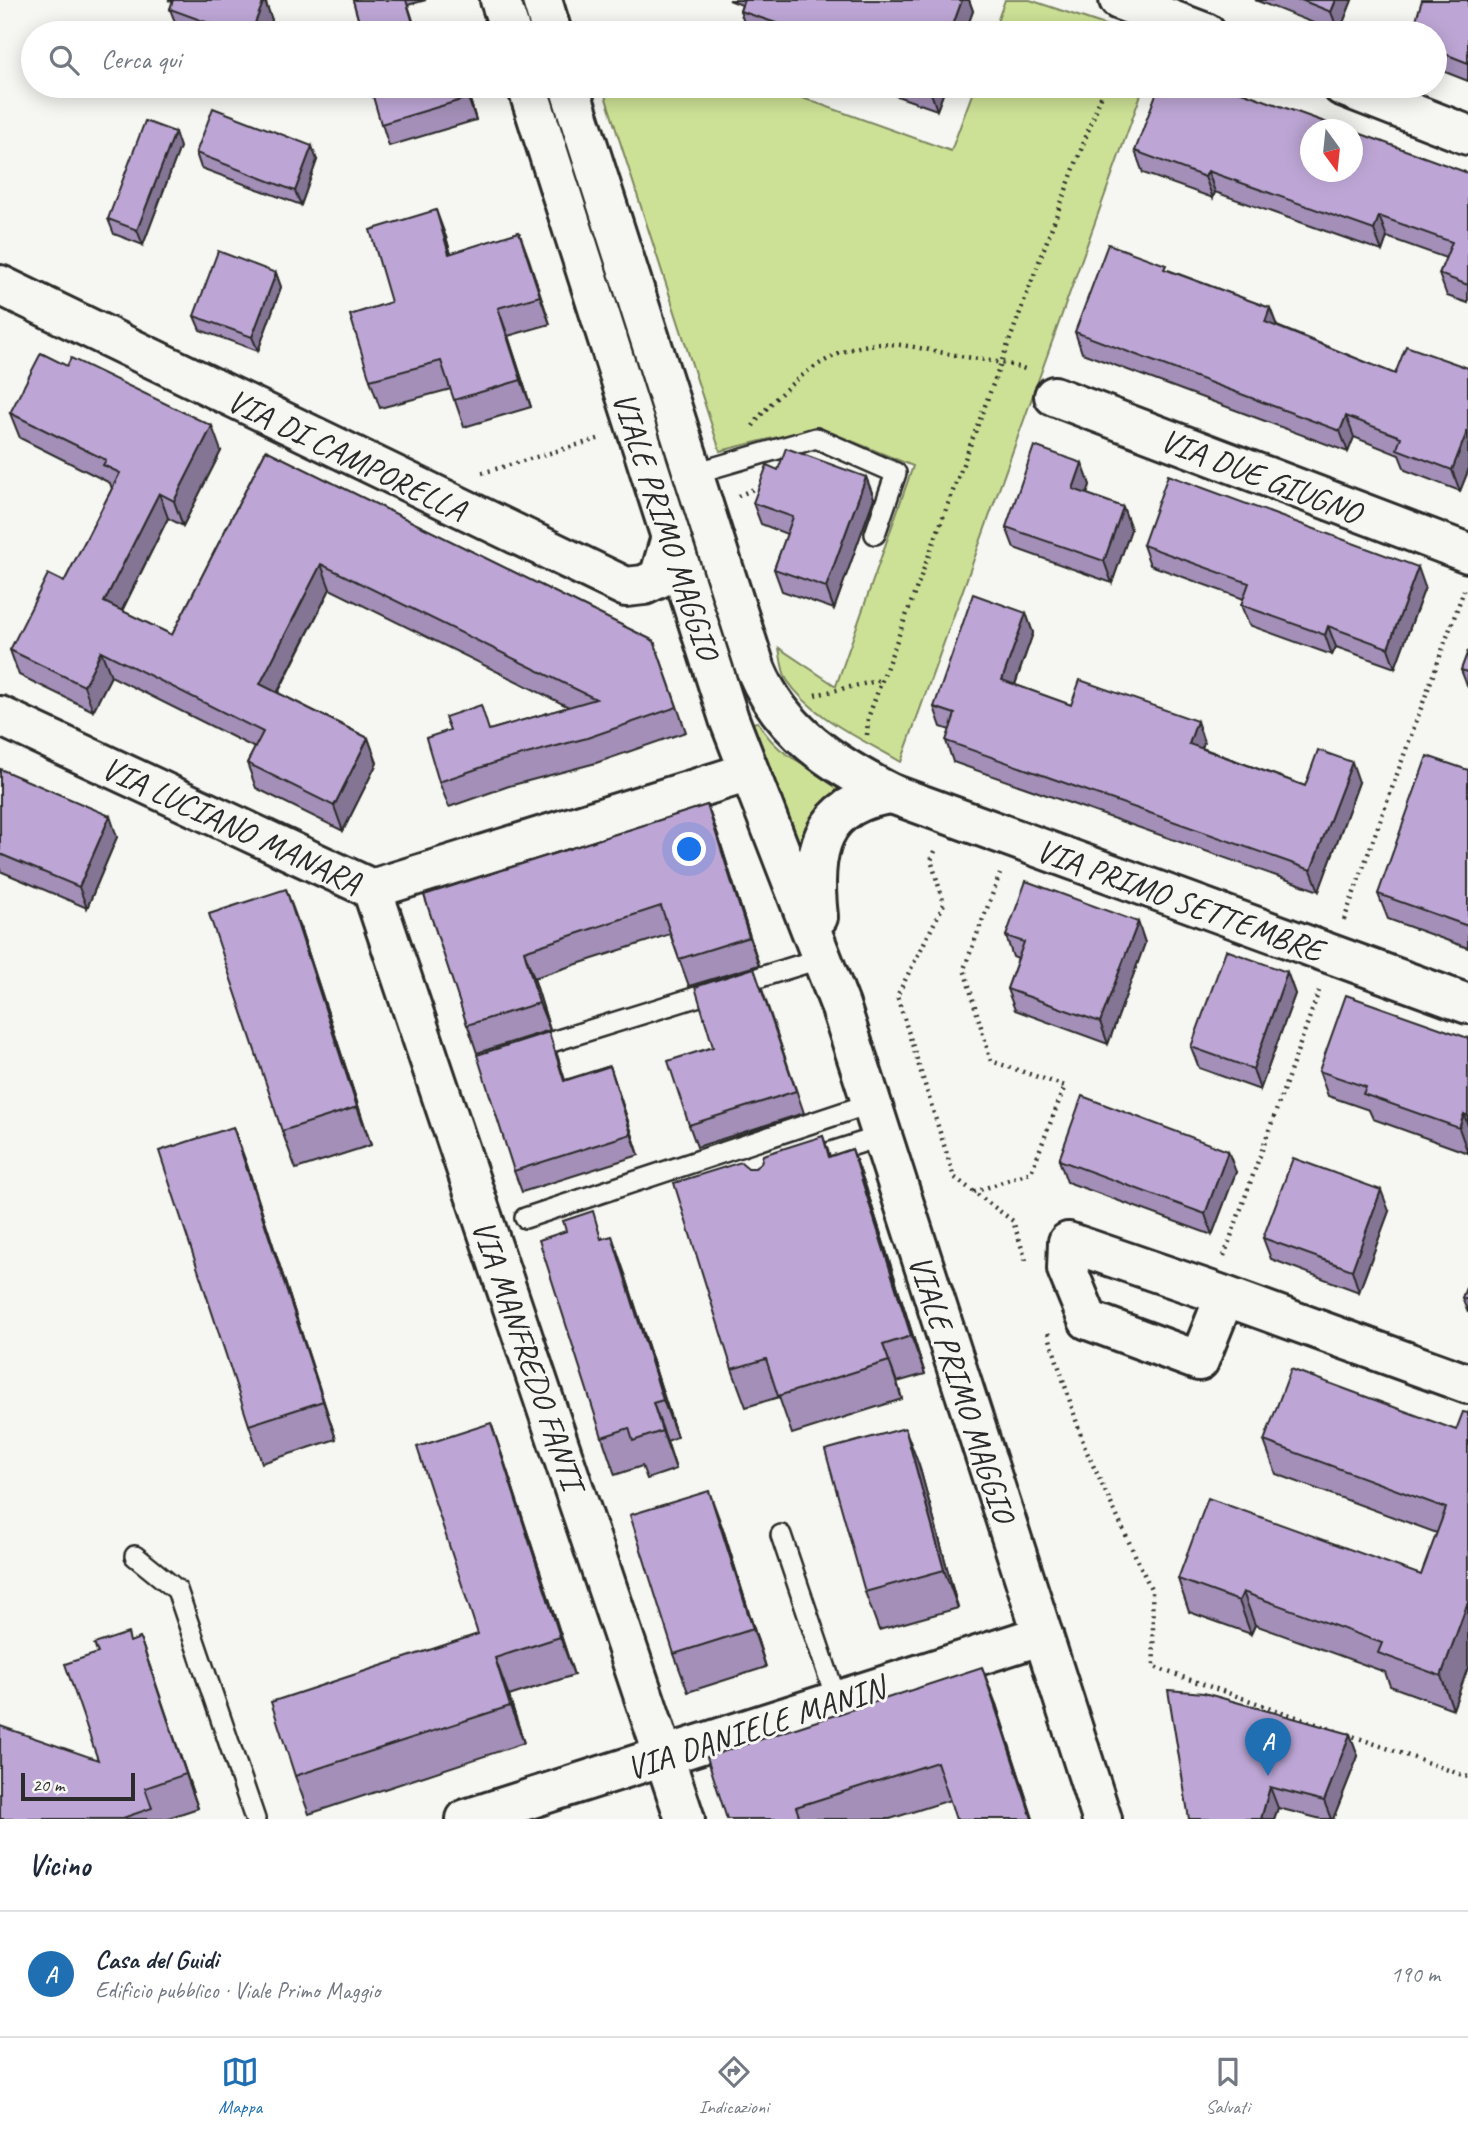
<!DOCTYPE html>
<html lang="it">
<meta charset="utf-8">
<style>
body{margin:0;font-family:Caveat,sans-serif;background:#f2f2f3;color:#1f2937}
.compass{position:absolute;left:1300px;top:119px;width:63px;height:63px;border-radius:50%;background:#fff;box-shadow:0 4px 18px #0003;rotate:165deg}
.scale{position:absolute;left:21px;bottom:18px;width:114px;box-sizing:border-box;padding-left:7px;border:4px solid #2b2b2b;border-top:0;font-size:19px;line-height:24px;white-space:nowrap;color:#2b2b2b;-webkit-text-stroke:5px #f6f6f2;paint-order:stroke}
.you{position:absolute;left:690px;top:850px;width:24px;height:24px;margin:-18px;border:5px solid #fff;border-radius:50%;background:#1a73e8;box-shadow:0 0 0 10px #1a73e833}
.badge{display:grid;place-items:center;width:46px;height:46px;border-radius:50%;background:#1f6fb2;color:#fff;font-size:23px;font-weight:700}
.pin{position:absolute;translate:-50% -58px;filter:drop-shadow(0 2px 4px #0008)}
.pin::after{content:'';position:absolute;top:37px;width:24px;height:21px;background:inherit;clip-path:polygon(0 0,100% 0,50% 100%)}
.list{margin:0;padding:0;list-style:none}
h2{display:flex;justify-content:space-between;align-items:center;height:91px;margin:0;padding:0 28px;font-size:30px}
h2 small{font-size:23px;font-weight:400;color:#747a83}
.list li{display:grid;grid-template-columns:46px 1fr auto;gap:21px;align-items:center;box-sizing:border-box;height:126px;padding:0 28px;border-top:2px solid #e0e1e3}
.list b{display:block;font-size:26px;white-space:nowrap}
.list p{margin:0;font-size:23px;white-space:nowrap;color:#747a83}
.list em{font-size:23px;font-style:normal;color:#747a83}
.icon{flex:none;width:38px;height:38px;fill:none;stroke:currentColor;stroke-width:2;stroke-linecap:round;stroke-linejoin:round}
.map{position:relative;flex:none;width:1468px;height:1819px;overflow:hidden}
.search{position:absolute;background:#fff;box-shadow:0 4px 18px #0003;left:21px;right:21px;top:21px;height:77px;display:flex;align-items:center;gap:18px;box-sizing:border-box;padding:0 24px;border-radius:38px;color:#747a83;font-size:26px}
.sheet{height:217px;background:#fff}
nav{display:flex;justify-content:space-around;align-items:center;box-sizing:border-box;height:98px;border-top:2px solid #e0e1e3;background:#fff;font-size:19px;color:#747a83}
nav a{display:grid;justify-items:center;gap:4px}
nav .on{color:#1f6fb2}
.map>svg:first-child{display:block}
</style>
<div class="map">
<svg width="1468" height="1819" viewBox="0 0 1468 1819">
<rect width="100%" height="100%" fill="#f6f6f2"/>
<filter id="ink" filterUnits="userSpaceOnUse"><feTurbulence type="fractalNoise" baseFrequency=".0143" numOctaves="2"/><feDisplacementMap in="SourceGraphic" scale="14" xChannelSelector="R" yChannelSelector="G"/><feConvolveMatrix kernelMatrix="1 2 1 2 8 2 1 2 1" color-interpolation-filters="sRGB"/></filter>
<g filter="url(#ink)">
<g fill="#cde196" stroke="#7c8660" stroke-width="2">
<path d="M1005,0H1030L1129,33H993Z"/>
<path d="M602,86H769L951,151L975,86H1144L901,762C864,740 812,718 787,680C782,672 781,658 779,648L836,686L913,466L818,427L720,451Z"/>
<path d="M758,722C777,756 803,764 838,779L840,784L796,847L750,723Z"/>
</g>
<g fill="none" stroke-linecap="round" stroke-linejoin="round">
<g stroke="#2b2b2b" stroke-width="24">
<g id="lane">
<path d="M695,473L816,438L896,473L875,534"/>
<path d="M529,1049L822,958"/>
<path d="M806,1160L882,1136"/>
<path d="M525,1218L872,1103"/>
<path d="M781,1535L837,1701"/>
<path d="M135,1556L177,1590L255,1819"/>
</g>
</g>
<g stroke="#2b2b2b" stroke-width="44">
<g id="street">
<path d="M1119,0L1206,33"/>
<path d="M1342,86L1468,135"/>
<path d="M0,285L626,587L644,585L659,578L671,537"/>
<path d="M1054,396L1468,553"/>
<path d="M0,716L372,889L749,772"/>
<path d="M372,889L685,1819"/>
<path d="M1225,1296L1199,1361L1088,1320L1067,1269L1068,1242L1211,1291L1225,1296L1468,1384"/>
<path d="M466,1819L1043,1635"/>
</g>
</g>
<g stroke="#2b2b2b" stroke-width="44">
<g id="secondary">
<path d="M500,0L511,33"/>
<path d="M542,0L552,33"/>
<path d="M527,86L729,719L840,1005L1102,1819"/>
<path d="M569,86L756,670C782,732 833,764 892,794L1468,1004"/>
<path d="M818,917C811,854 818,803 892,794"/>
</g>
</g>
<g stroke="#2b2b2b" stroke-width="4.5" stroke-dasharray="2 5" stroke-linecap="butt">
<path d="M753,426C779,388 832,345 880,344C904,343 931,351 955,355C980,360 1003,361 1028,370"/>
<path d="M482,473L601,438"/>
<path d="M738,496L756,488"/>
<path d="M815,695L881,680"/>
<path d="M867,735L868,718L882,680L1105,86"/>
<path d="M935,851L931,860L944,904L897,996L954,1177L1013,1221L1027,1264"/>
<path d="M1344,920L1464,590"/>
<path d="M974,1192L1031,1172L1065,1086L991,1061L964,969L1000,874"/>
<path d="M1224,1256L1319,991"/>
<path d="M1048,1333L1085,1448L1152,1591L1154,1667L1339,1732"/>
<path d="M1347,1734L1468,1777"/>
</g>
<use href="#lane" stroke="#f6f6f2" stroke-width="19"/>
<use href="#street" stroke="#f6f6f2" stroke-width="38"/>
<use href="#secondary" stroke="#f6f6f2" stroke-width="38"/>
</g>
<g fill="#a38fb7" stroke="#2b2b2b" stroke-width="2">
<path d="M168,0H265L272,20L267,33H187L178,30L170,9L173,2Z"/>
<path d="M353,0H426L408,5L417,33H362Z"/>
<path d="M729,0H969L973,11L965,33H753L747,31L740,11L742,5Z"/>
<path d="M1255,0H1352L1339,33Z"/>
<path d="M1468,0V81L1435,68V33Z"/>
<path d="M370,86H466L476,120L389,146Z"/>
<path d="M868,86H946L937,110Z"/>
<path d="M180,147L143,245L114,234L108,219Z"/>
<path d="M1135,151L1468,173V303L1447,296L1439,274L1446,258L1387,237L1382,251L1215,192L1213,198L1143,173Z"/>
<path d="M196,153L317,160L301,205L201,168Z"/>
<path d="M519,232L550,324L508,336L531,407L464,427L451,389L380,408L370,380L391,302L446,237L451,254Z"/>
<path d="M1168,270L1270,308L1277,326L1395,374L1468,368V471L1460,491L1405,470L1399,455L1354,437L1348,452L1082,353L1075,332Z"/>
<path d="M276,273L281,287L258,351L200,330L194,316Z"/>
<path d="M10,413L221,451L183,526L168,518L122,611L172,635L266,450L654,641L686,732L596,763L509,786L449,807L439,782L490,730L569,707L330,589L278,693L368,738L377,763L343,831L256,788L247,763L255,748L111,676L93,711L19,675L10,650L64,582L112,489L110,483L20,438Z"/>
<path d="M1082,463L1090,485L1087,494L1123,507L1131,529L1112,583L1014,548L1006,527Z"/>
<path d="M778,470L866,477L874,498L834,609L782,591L774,569L787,534L761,524L753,503Z"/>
<path d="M1143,545L1425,587L1395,668L1336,647L1332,655L1249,625L1241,605L1244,599L1150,565Z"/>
<path d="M1026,613L1033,633L1015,685L1071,705L1204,742L1202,748L1305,786L1359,782L1319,891L953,762L946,741L950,730L941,727L934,707Z"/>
<path d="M1468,651V688L1461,670Z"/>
<path d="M0,769L117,837L87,908L0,871Z"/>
<path d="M1468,770V948L1388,919L1378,894Z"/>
<path d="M707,805L717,832L759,965L689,986L670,934L534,978L550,1030L477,1053L424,895Z"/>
<path d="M1138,922L1145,943L1108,1044L1015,1010L1007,989L1018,959L1013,957L1006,936Z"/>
<path d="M300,927L371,1145L296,1169L282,1131Z"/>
<path d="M1287,972L1295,994L1260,1090L1199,1068L1191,1047Z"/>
<path d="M762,989L804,1113L697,1147L689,1125L713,1047Z"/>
<path d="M1468,1038V1153L1373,1119L1369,1110L1328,1096L1319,1071Z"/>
<path d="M557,1054L565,1080L610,1066L639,1155L522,1192L514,1171Z"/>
<path d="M233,1127L247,1165L336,1439L262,1463L249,1425Z"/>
<path d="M823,1136L830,1156L852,1149L866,1187L925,1374L897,1382L902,1399L792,1434L779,1397L746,1407L732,1369L748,1168H755Z"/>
<path d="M1059,1160L1236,1172L1212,1235L1067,1182Z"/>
<path d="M1389,1211L1359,1292L1271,1259L1263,1238Z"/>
<path d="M603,1239L625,1274L677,1437L667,1441L676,1469L647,1479L642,1466L615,1475L602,1437Z"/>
<path d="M1468,1283V1313L1462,1298Z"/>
<path d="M1468,1413V1667L1453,1709L1390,1686L1385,1672L1255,1625L1251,1634L1189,1612L1178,1579L1421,1575L1437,1533L1276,1474L1264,1441L1456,1430Z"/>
<path d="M491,1423L504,1461L574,1675L509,1696L524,1743L309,1814L295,1776L478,1634Z"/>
<path d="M919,1465L958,1608L879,1630L865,1592Z"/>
<path d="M723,1529L766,1667L688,1692L674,1654Z"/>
<path d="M140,1638L198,1808L165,1819H0L98,1760L131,1642Z"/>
<path d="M996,1704L1033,1819H956L950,1800L890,1819H727Z"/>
<path d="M1350,1734L1358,1756L1333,1819H1321L1278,1808L1274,1819H1189Z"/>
</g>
<g fill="#847495" stroke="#2b2b2b" stroke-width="2">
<path d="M264,0L272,20L267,33H251Z"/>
<path d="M962,0H969L973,11L965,33H950Z"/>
<path d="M1336,0H1352L1339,33L1331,12Z"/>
<path d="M465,86H466L476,120L468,98Z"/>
<path d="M932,86H946L937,110L930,90Z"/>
<path d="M175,132L180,147L143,245L137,230Z"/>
<path d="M312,146L317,160L301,205L295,191Z"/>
<path d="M1208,171L1215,192L1213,198L1205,177Z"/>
<path d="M436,210L446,237L459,282L449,254Z"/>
<path d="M1379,216L1387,237L1382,251L1374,230Z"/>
<path d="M519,232L529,259L550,324L540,296Z"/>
<path d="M276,273L281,287L258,351L252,337Z"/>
<path d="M498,308L508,336L531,407L521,380Z"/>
<path d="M1270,308L1278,329L1265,322Z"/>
<path d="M1346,416L1354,437L1348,452L1340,431Z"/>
<path d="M212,426L221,451L183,526L174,501Z"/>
<path d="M1468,429V471L1460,491L1452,470Z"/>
<path d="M1082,463L1090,485L1081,511L1073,489Z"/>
<path d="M866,477L874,498L834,609L826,587Z"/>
<path d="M159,493L168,518L113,628L104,602Z"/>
<path d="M1123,507L1131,529L1112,583L1104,561Z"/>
<path d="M321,564L330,589L269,709L260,684Z"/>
<path d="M1418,567L1425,587L1395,668L1388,648Z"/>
<path d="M1026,613L1033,633L1009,701L1002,680Z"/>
<path d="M1328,626L1336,647L1332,655L1325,635Z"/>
<path d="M101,651L111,676L93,711L84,686Z"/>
<path d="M1197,721L1204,742L1196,764L1189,744Z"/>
<path d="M368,738L377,763L343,831L334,806Z"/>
<path d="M1352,762L1359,782L1319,891L1311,870Z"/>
<path d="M707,805L717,832L759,965L749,937Z"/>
<path d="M110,816L117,837L87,908L79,887Z"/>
<path d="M286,889L300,927L371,1145L357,1107Z"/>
<path d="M1138,922L1145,943L1108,1044L1100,1022Z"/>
<path d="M524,951L534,978L550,1030L539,1003Z"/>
<path d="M1287,972L1295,994L1260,1090L1253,1069Z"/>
<path d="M610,1066L617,1087L639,1155L631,1134Z"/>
<path d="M1464,1114L1468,1126V1153L1459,1128Z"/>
<path d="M233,1127L247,1165L336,1439L323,1401Z"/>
<path d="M852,1149L866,1187L925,1374L911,1336Z"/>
<path d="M1228,1151L1236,1172L1212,1235L1205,1214Z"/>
<path d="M1381,1190L1389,1211L1359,1292L1352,1270Z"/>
<path d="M612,1236L625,1274L677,1437L663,1400Z"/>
<path d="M883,1345L897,1382L902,1399L889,1361Z"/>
<path d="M653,1403L667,1441L676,1469L662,1431Z"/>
<path d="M491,1423L504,1461L574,1675L560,1637Z"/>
<path d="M905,1428L919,1465L958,1608L944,1570Z"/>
<path d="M709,1491L723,1529L766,1667L753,1629Z"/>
<path d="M1243,1592L1255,1625L1251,1634L1239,1601Z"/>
<path d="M1468,1602V1667L1453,1709L1441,1676Z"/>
<path d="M140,1638L152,1672L198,1808L186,1774Z"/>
<path d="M495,1658L509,1696L524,1743L510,1706Z"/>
<path d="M982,1667L996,1704L1033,1819H1032Z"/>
<path d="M1350,1734L1358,1756L1333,1819H1331L1324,1801Z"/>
<path d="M1270,1787L1278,1808L1274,1819H1261Z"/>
</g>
<g fill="#bda6d5" stroke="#2b2b2b" stroke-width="2">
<path d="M173,0H264L251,33H236L170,9Z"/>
<path d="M353,0H406L416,33H362Z"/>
<path d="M744,0H962L950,33H806L740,11Z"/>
<path d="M1301,0H1336L1331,12Z"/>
<path d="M1422,0H1468V63L1435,50V33H1412Z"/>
<path d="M448,29L449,33H436Z"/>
<path d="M370,86H465L468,98L381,124Z"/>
<path d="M917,86H932L930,90Z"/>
<path d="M1159,86H1225L1347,130H1311V172H1353V131L1468,173V285L1439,274L1452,242L1379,216L1374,230L1208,171L1205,177L1135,151Z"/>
<path d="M213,108L312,146L295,191L196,153Z"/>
<path d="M145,121L175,132L137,230L108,219Z"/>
<path d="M436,210L449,254L519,232L540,296L498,308L521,380L454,400L441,361L370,380L350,315L391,302L370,230Z"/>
<path d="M1108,244L1166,265L1164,269L1270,308L1265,322L1395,374L1406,346L1468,368V429L1452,470L1397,449L1401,437L1346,416L1340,431L1075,332Z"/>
<path d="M218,251L276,273L252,337L194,316Z"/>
<path d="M41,353L67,366L71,358L212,426L174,501L159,493L104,602L172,635L266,450L654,641L677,707L587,738L500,761L439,782L426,738L450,730L445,717L481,705L489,730L596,699L321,564L260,684L368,738L334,806L247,763L263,732L101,651L84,686L10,650L48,574L64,582L120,473L103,465L106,460L10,413Z"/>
<path d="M1034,446L1082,463L1073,489L1123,507L1104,561L1006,527Z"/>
<path d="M786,448L866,477L826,587L774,569L793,517L753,503L767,465L778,470Z"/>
<path d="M1168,475L1418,567L1388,648L1328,626L1325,635L1241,605L1249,583L1143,545Z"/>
<path d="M973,594L1026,613L1002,680L1071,705L1080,680L1197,721L1189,744L1305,786L1318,750L1352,762L1311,870L946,741L955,714L934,707Z"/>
<path d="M1468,651V672L1461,670Z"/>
<path d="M1427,756L1468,770V926L1378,894Z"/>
<path d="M0,769L110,816L79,887L0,854Z"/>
<path d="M707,805L749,937L679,959L661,906L524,951L539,1003L467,1025L424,895Z"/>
<path d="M1026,881L1138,922L1100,1022L1007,989L1024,942L1006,936Z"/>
<path d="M286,889L357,1107L282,1131L209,914Z"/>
<path d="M1226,950L1287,972L1253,1069L1191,1047Z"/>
<path d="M754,968L796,1091L689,1125L668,1061L713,1047L695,987Z"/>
<path d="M1346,995L1468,1038V1116L1464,1114L1459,1128L1363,1094L1366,1087L1319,1071Z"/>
<path d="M549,1032L564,1081L610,1066L631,1134L514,1171L477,1055Z"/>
<path d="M1082,1096L1228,1151L1205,1214L1059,1160Z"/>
<path d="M233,1127L323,1401L249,1425L159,1151Z"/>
<path d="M823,1136L829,1157L852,1149L911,1336L883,1345L889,1361L778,1396L766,1359L732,1369L674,1183L741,1162L748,1168H755L761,1163L763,1155Z"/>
<path d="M1293,1158L1381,1190L1352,1270L1263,1238Z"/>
<path d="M593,1211L601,1239L612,1236L663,1400L653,1403L662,1431L633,1441L629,1428L602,1437L539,1240L566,1231L563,1221Z"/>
<path d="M1468,1283V1300L1462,1298Z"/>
<path d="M1291,1369L1456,1430L1463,1412L1468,1413V1602L1441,1676L1378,1653L1382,1643L1243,1592L1239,1601L1178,1579L1208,1498L1421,1575L1446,1508L1264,1441Z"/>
<path d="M491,1423L560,1637L495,1658L510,1706L295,1776L271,1702L478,1634L417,1447Z"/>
<path d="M905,1428L944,1570L865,1592L825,1450Z"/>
<path d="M709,1491L753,1629L674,1654L630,1515Z"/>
<path d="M128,1633L130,1642L140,1638L186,1774L145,1788L152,1808L120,1819H0V1726L98,1760L65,1664L98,1653L94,1644Z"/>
<path d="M982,1667L1032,1819H956L937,1762L796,1807L800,1819H727L707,1757Z"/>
<path d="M1168,1690L1204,1693L1350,1734L1324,1801L1270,1787L1261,1819H1189Z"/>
</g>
</g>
<g text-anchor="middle" stroke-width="6" stroke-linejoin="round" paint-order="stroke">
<g font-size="33" fill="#2b2b2b" stroke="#f6f6f2">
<text transform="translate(347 454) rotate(26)" y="12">VIA DI CAMPORELLA</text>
<text transform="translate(1261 475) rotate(21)" y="12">VIA DUE GIUGNO</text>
<text transform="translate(667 525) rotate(72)" y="12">VIALE PRIMO MAGGIO</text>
<text transform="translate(232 824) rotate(25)" y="12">VIA LUCIANO MANARA</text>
<text transform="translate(1180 899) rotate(20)" y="12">VIA PRIMO SETTEMBRE</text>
<text transform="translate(529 1354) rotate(71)" y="12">VIA MANFREDO FANTI</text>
<text transform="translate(963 1388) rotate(72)" y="12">VIALE PRIMO MAGGIO</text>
<text transform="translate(755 1727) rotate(-18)" y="12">VIA DANIELE MANIN</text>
</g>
</g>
</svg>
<svg class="compass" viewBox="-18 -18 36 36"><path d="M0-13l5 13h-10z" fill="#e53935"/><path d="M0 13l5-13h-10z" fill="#747a83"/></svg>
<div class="scale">20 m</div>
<div class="you"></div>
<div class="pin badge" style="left:1268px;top:1776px">A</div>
<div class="search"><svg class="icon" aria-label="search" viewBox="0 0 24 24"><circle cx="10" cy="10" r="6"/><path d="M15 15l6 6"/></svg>Cerca qui</div>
</div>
<section class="sheet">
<h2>Vicino<small></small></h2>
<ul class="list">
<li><span class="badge">A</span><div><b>Casa del Guidi</b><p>Edificio pubblico · Viale Primo Maggio</p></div><em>190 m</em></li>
</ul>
</section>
<nav>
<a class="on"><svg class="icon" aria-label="map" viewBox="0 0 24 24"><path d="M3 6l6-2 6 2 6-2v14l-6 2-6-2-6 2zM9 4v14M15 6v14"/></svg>Mappa</a>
<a><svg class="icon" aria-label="directions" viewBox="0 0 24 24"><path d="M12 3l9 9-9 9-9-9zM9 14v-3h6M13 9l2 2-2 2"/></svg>Indicazioni</a>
<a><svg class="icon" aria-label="saved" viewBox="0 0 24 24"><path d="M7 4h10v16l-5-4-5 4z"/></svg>Salvati</a>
</nav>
